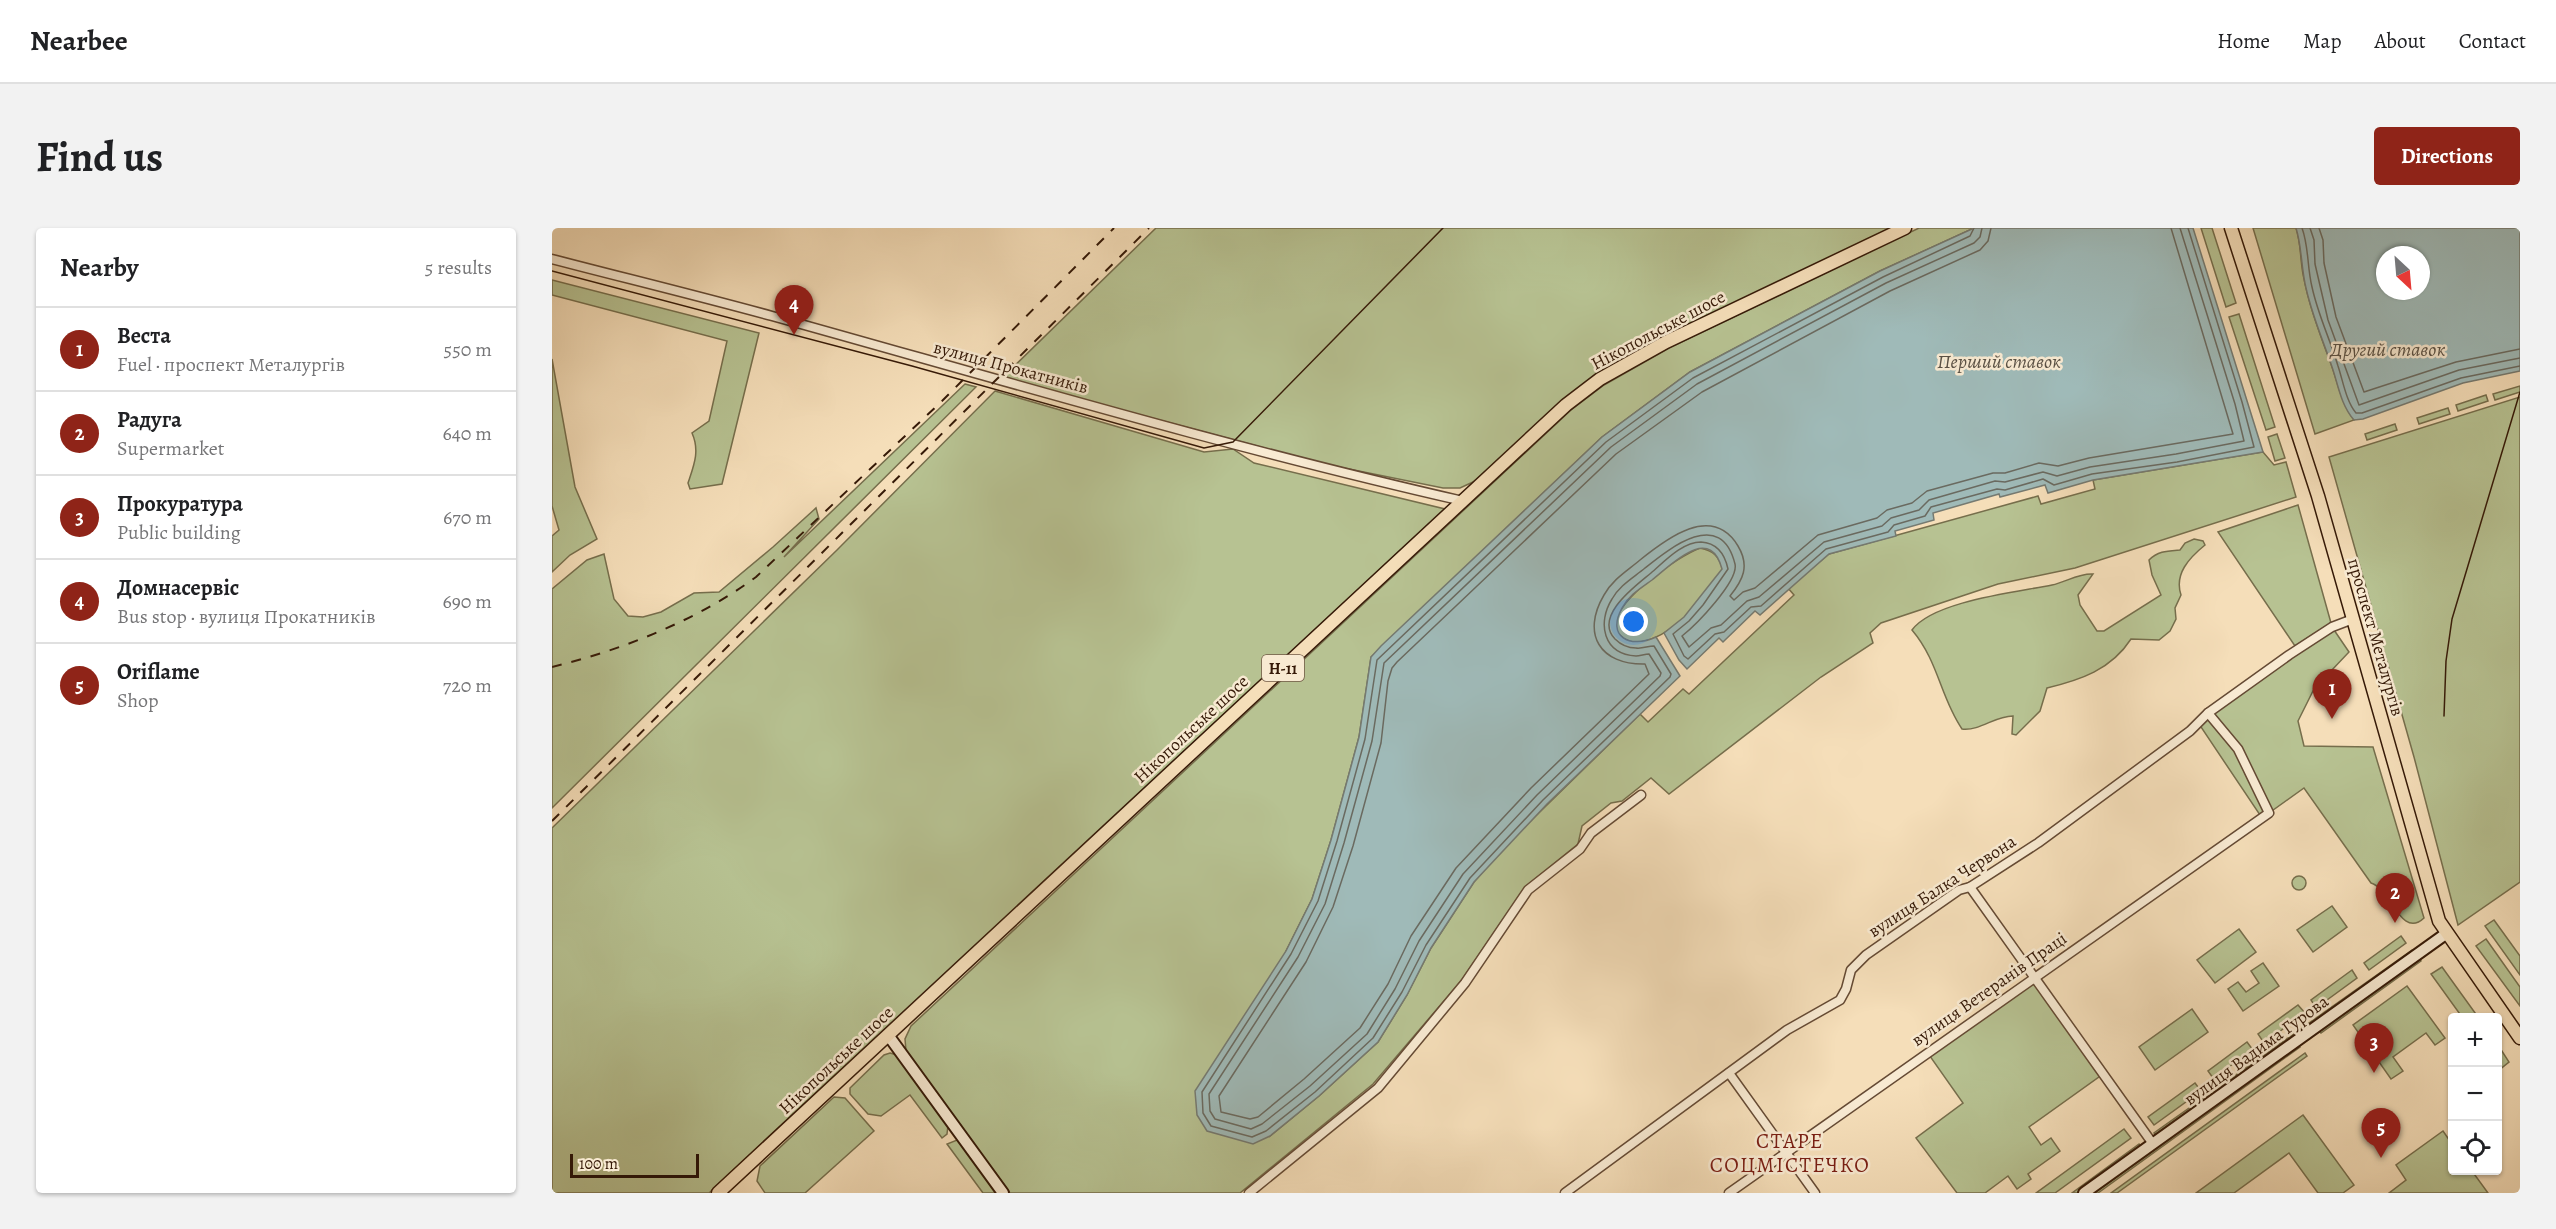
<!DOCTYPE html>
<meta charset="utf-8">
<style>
body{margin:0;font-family:Alegreya,serif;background:#f2f2f2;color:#202124}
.controls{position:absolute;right:18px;bottom:18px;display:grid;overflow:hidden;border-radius:6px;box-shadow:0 2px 4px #0004}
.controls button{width:54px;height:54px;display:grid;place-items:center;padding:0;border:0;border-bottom:2px solid #e0e0e0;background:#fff;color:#202124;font:30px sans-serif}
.compass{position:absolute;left:1824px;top:18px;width:54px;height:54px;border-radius:50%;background:#fff;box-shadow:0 2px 4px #0004;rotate:154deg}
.scale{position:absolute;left:18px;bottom:15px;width:129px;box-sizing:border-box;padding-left:6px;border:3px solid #351907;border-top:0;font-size:16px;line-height:21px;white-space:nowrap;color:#351907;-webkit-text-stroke:4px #f8ead2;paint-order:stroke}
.you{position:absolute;left:1082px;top:394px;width:21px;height:21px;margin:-15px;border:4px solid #fff;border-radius:50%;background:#1a73e8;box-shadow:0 0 0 9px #1a73e833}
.badge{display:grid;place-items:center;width:39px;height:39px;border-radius:50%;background:#8f2418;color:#fff;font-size:20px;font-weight:700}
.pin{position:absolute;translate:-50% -50px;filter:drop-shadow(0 2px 3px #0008)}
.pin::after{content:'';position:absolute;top:32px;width:21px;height:18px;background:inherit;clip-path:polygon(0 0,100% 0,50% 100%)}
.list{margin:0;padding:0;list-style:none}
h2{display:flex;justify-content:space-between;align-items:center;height:78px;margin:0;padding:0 24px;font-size:26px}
h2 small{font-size:20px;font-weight:400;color:#757577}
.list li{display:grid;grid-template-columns:39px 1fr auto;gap:18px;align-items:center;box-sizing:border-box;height:84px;padding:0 24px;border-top:2px solid #e0e0e0}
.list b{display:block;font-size:22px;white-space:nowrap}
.list p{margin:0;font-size:20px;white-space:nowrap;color:#757577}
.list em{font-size:20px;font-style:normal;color:#757577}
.icon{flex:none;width:33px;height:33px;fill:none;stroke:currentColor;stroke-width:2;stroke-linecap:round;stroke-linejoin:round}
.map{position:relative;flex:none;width:1968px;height:965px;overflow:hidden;border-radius:6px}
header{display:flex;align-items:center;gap:36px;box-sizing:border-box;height:84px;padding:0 30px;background:#fff;border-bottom:2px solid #e0e0e0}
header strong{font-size:28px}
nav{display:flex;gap:33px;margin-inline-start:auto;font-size:21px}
.intro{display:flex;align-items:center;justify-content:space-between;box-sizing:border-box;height:144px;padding:0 36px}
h1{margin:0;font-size:42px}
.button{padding:15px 27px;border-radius:6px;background:#8f2418;color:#fff;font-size:21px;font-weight:700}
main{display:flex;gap:36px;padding:0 36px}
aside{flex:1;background:#fff;border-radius:6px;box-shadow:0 2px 4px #0004}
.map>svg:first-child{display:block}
</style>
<header>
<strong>Nearbee</strong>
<nav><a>Home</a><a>Map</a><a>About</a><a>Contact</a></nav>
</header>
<div class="intro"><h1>Find us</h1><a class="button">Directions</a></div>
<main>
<aside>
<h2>Nearby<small>5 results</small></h2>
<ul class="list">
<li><span class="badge">1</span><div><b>Веста</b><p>Fuel · проспект Металургів</p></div><em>550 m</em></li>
<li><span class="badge">2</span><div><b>Радуга</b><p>Supermarket</p></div><em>640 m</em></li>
<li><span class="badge">3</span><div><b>Прокуратура</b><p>Public building</p></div><em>670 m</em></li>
<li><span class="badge">4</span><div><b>Домнасервіс</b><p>Bus stop · вулиця Прокатників</p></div><em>690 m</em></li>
<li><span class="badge">5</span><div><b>Oriflame</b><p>Shop</p></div><em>720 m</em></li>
</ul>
</aside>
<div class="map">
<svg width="1968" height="965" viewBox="0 0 1968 965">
<rect width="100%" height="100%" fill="#f5deb9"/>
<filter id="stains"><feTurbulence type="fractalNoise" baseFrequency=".00333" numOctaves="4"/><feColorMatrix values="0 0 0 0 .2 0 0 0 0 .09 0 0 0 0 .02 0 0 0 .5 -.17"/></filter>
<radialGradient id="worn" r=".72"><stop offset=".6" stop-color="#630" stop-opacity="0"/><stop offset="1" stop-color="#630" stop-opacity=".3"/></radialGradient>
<g fill="#b7c292" stroke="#766e4c" stroke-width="1.5">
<path d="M604,0H1339L1112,109L921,254L908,260H891L772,236L450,150Z"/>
<path d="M1367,0H1422L1328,43L1138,144L1050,209L819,429L807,509L779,612L760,671L734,723L718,908L767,868L826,814L855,767L879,720L922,654L955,616L1088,486L1096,494L1131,461L1137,466L1242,367L1236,360L1277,326L1486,268L1489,276L1543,261L1541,252L1711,224L1722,237L1734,234L1744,269L1523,340L1446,356L1329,395L1318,405L1321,415L1269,449L1117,566L1099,550L1070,573L1059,575L1030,598L1026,616L973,659L909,753L821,856L688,965H458L354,823L353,811L359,798L1019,182L1052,157L1117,120Z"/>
<path d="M1649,0H1660L1684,75L1674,79Z"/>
<path d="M1701,0H1744C1749,15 1748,30 1751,46C1757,78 1768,106 1779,136C1786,155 1789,175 1802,192L1763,206Z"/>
<path d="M0,52L207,105L170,256L138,261L136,255C142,237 148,223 140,205L157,193L175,113L0,67Z"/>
<path d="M1687,86L1723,199L1714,202L1677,89Z"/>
<path d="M0,131L23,259L45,311L18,327L0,344V308L7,302L0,278Z"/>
<path d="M413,156L424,159L0,580V361L35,332L52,326L62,371L76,388L91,389L109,384L142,365L167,364L221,319L264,280L267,291L232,329Z"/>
<path d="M1968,158V164L1943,172L1941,166Z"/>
<path d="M443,163L652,224L681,221L702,235L893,281L157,965H0V600L285,322Z"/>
<path d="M1934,167L1936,173L1906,183L1904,177Z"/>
<path d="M1968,169V654L1906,697L1862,529L1777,229Z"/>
<path d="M1896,180L1898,186L1867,196L1865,190Z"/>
<path d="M1843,196L1845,202L1815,212L1813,206Z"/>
<path d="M1725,206L1733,230L1723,233L1716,209Z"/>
<path d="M1746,277L1779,395L1743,418L1666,304Z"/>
<path d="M1642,311L1651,313L1653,317C1637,330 1622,346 1629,367L1623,380L1624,391L1618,403L1607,412L1579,411C1559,442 1528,452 1495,460L1488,483L1464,507L1460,506L1461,488C1442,488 1429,503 1410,501C1388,469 1387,434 1360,402C1381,373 1466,364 1500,357C1514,354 1527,345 1541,346L1526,367L1528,377L1545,403H1552L1609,367L1600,347L1597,332C1606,323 1615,323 1628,322L1633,315Z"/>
<path d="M1148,320C1162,323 1167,328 1171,342C1158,357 1147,375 1133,389C1119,402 1086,426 1068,407C1065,404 1063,400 1064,395C1067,369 1125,329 1148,320Z"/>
<path d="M1780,399L1797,424L1762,461L1746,493L1752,518L1821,519L1872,690C1849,712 1838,660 1819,655L1752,560L1710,590L1647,496Z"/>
<circle cx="1747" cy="655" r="7"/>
<path d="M1780,678L1795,699L1761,724L1745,702Z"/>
<path d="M1942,692L1968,728V747L1933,698Z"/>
<path d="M1687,701L1704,724L1663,755L1645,732Z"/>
<path d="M1849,708L1854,715L1817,742L1812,735Z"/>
<path d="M1934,711L1968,759V778L1924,718Z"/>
<path d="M1860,722L1861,724L1604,908L1602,905Z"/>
<path d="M1867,731L1869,733L1769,805L1767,803Z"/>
<path d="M1711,735L1727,758L1691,783L1676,761L1686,754L1694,764L1707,755L1699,743Z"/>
<path d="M1890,739L1926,789H1910L1879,746Z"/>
<path d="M1800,742L1805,750L1764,780L1759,772Z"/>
<path d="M1482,749L1551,846L1477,899L1489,917L1499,910L1508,923L1476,946L1479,951L1465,961L1456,948L1433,965H1405L1364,910L1411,875L1375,824Z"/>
<path d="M1855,758L1893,810L1883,817L1874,805L1841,829L1851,843L1839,851L1801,797Z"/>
<path d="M1746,777L1753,785L1712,815L1706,806Z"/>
<path d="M1640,781L1656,804L1603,842L1587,819Z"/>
<path d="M1695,814L1701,822L1661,850L1656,843Z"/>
<path d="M1746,816L1748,819L1546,965H1540Z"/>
<path d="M1946,817L1957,834L1947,842L1946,840Z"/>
<path d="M338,825L345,827L396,897L395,906L390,910L358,867L329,888L316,886L298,866V860L332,827Z"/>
<path d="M1753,825L1755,828L1565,965H1559Z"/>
<path d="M1643,855L1649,863L1602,897L1596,889Z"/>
<path d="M282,869L293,870L322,903L253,965H213L205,953L208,938Z"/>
<path d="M1751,887L1802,957L1791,965H1766L1737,925L1682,965H1644Z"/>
<path d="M1572,901L1579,910L1503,965H1484Z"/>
<path d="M1891,903L1900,916V942L1920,943L1936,965H1837L1854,952L1844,937Z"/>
<path d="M405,912L409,915L444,965H431L395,916Z"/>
<path d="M1587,916L1589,919L1525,965H1520Z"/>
</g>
<g fill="#9fbab8" stroke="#757a71" stroke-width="1.5" fill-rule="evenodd">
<path d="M1422,0H1641L1711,224L1541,252L1496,265L1493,257L1448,269L1447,266L1381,285L1382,292L1343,303L1344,308L1277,326L1208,387L1203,383L1171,414L1167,410L1135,441L1127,432L1112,405L1132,389L1170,341C1158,296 1120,336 1100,352C1089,360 1077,367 1070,380C1054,409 1078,421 1104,409L1128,448L995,576L922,654L879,720L855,767L826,814L767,868L718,908L701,916L655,903L645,887L643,863L734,723L760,671L779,612L807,509L819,429L829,418L1050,209L1138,144L1328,43Z"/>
<path d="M1744,0H1968V143L1911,155L1811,191L1802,192C1788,176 1786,155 1779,136C1770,110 1760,87 1754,60C1749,40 1750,19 1744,0ZM1833,27H1869V63H1833Z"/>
</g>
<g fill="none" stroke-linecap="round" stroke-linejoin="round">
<g stroke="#6a6a60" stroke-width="1.5">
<path d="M1422,0L1418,8L1331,49L1141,150L1054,214L825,432L813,511L785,613L766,673L739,726L650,864L651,885L659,898L700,909L714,903L763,864L821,810L850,764L874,717L918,650L991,572L1118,449L1119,446L1102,418C1096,418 1090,421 1084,420C1076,420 1068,416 1063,411C1041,388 1085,357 1099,345C1112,334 1130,314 1149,314C1166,315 1173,327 1176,341L1151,377L1137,393L1121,406L1132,428L1136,431L1163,406L1172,404L1199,379L1209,378L1274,321L1336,304L1342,297L1373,288L1379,279L1445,261L1453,262L1491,251L1502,257L1540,246L1625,234L1702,219L1690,174L1636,0"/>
<path d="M1430,0L1428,9L1422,15L1334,55L1145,156L1059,219L832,435L820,513L792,615L773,676L746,729L657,866L658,883L663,891L699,901L710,896L758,858L815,806L843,761L867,713L911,646L985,567L1108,448L1109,445L1097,426C1093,426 1088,428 1084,428C1051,426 1045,395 1060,371C1068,357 1081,350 1093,340C1118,320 1169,279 1183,336C1187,353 1144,397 1130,408L1137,419L1159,400L1169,397L1195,373L1207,369L1272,314L1330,298L1339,290L1367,282L1377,272L1443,253L1453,254L1491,244L1505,248L1538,239L1624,226L1692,213L1683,176L1628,0"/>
<path d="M1439,0L1436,13L1428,22L1338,63L1150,164L1064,226L845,434L840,440L836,453L829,515L801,618L781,679L754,734L667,868L669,884L698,891L706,889L752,851L808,800L836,756L859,708L904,640L979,560L1097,446L1093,436C1048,437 1029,406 1052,367C1061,351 1075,343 1088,332C1114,311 1160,275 1186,318C1198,338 1191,352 1178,368L1182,372L1191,364L1203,360L1266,307L1325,290L1335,282L1360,275L1375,263L1441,245H1453L1487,235L1506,238L1537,230L1681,206L1619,0"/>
<path d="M1750,0C1757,19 1755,39 1760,59C1766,87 1778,111 1786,138C1791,153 1794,173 1804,185H1810L1909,150L1968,138"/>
<path d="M1758,0L1762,12L1763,36L1776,92L1807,177L1907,142L1968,130"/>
<path d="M1767,0L1771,12L1772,35L1784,89L1812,164L1904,134L1968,121"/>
</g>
<g stroke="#654a34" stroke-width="11">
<g id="street">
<path d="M0,31C73,50 147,68 220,88C450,152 678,220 911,273"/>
<path d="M1418,659L1601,916"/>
<path d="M1177,845L1263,965"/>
<path d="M697,965L826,860L913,755L976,662L1028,621L1039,605L1089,567"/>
<path d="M1013,965L1235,802L1288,772L1294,761L1299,742L1314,727L1407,662L1418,659L1486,615L1638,503L1656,485L1737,427L1780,399L1801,391"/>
<path d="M1177,965L1717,585L1686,521L1656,485"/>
</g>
</g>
<g stroke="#351907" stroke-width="14">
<g id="secondary">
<path d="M336,807L451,965"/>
<path d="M1532,965L1895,705"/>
</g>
</g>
<g stroke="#351907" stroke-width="15">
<g id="primary">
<path d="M1679,0L1766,268L1887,693L1968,810"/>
<path d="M166,965L1014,177L1048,151L1114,114L1353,0"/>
</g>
</g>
<use href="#street" stroke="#f8ead2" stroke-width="8"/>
<use href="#secondary" stroke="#f8ead2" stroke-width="10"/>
<use href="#primary" stroke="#f5deb9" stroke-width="12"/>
<g stroke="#351907" stroke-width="1.5">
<path d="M0,43L360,138L652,220L681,214L891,0"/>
<path d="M1892,488L1894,433L1900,391L1968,164"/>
</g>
<g stroke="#351907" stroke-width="2" stroke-dasharray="10 10" stroke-linecap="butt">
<path d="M0,439C70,422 146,392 204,349L390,173L562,0"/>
<path d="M0,593L597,0"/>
</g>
</g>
<g text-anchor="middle" stroke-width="5" stroke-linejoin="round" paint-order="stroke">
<rect fill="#f8ead2" stroke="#705844" stroke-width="1.5" x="710" y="427" width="42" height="26" rx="4.5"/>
<g font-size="16" font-weight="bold" fill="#351907">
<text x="731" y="446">Н-11</text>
</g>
<g font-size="18" fill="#351907" stroke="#f8ead2">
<text transform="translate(1106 102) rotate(-28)" y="6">Нікопольське шосе</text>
<text transform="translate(459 139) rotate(15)" y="6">вулиця Прокатників</text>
<text transform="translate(1824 409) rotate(74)" y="6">проспект Металургів</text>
<text transform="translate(639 501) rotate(-43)" y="6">Нікопольське шосе</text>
<text transform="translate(1390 658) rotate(-33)" y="6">вулиця Балка Червона</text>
<text transform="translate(1437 761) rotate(-35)" y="6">вулиця Ветеранів Праці</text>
<text transform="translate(1704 822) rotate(-36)" y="6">вулиця Вадима Гурова</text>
<text transform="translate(284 832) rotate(-43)" y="6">Нікопольське шосе</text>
</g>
<g font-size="20" font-style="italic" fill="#5a5145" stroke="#f8ead2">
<text x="1836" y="128">Другий ставок</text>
<text x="1447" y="140">Перший ставок</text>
</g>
<g font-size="21" letter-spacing="1.5" fill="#7a1f14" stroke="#f8ead2">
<text x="1238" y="920">СТАРЕ<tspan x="1238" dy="24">СОЦМІСТЕЧКО</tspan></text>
</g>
</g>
<rect width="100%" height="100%" filter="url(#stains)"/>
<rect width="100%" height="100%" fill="url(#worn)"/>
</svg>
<div class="controls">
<button>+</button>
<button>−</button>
<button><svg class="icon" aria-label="locate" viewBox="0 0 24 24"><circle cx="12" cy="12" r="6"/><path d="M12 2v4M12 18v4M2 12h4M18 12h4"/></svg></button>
</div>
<svg class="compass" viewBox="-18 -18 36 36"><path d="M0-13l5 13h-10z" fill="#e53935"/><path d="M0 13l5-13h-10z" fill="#757577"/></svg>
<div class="scale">100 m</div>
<div class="you"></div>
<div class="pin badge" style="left:1780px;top:491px">1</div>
<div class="pin badge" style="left:1843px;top:695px">2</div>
<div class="pin badge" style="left:1822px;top:845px">3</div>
<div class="pin badge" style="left:242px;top:107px">4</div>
<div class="pin badge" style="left:1829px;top:930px">5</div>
</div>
</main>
